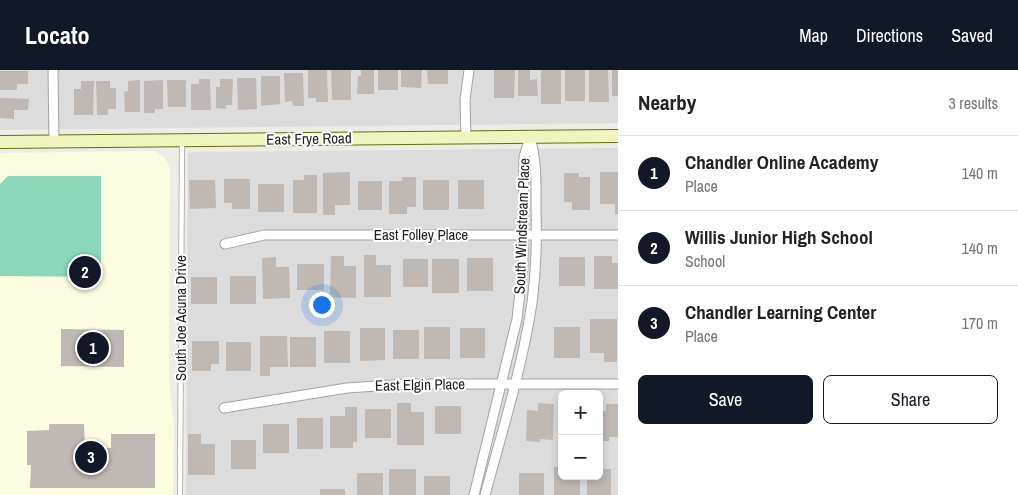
<!DOCTYPE html>
<meta charset="utf-8">
<style>
body{margin:0;font-family:"Archivo Narrow",sans-serif;background:#f6f6f6;color:#222}
.controls{position:absolute;right:15px;bottom:15px;display:grid;overflow:hidden;border-radius:8px;box-shadow:0 2px 8px #0003}
.controls button{width:45px;height:45px;display:grid;place-items:center;padding:0;border:0;border-bottom:1px solid #e0e0e0;background:#fff;color:#222;font:25px sans-serif}
.you{position:absolute;left:321px;top:234px;width:18px;height:18px;margin:-12px;border:4px solid #fff;border-radius:50%;background:#1a73e8;box-shadow:0 0 0 8px #1a73e833}
.badge{display:grid;place-items:center;width:32px;height:32px;border-radius:50%;background:#111827;color:#fff;font-size:16px;font-weight:700}
.pin{position:absolute;translate:-50% -50%;border:2px solid #fff;box-shadow:0 1px 5px #0006}
.list{margin:0;padding:0;list-style:none}
h2{display:flex;justify-content:space-between;align-items:center;height:65px;margin:0;padding:0 20px;font-size:21px}
h2 small{font-size:16px;font-weight:400;color:#767676}
.list li{display:grid;grid-template-columns:32px 1fr auto;gap:15px;align-items:center;box-sizing:border-box;height:75px;padding:0 20px;border-top:1px solid #e0e0e0}
.list b{display:block;font-size:19px;white-space:nowrap}
.list p{margin:0;font-size:16px;white-space:nowrap;color:#767676}
.list em{font-size:16px;font-style:normal;color:#767676}
.actions{display:flex;gap:10px;padding:15px 20px}
.actions a{flex:1;padding:11px 0;border:1px solid #111827;border-radius:8px;text-align:center;font-size:18px;color:#111827}
.actions .main{background:#111827;color:#fff}
.map{position:relative;flex:none;width:618px;height:425px;overflow:hidden}
header{display:flex;align-items:center;gap:30px;box-sizing:border-box;height:70px;padding:0 25px;background:#111827;color:#fff}
header strong{font-size:24px}
nav{display:flex;gap:28px;margin-inline-start:auto;font-size:18px}
main{display:flex}
aside{flex:1;background:#fff}
.map>svg:first-child{display:block}
</style>
<header>
<strong>Locato</strong>
<nav><a>Map</a><a>Directions</a><a>Saved</a></nav>
</header>
<main>
<div class="map">
<svg width="618" height="425" viewBox="0 0 618 425">
<rect width="100%" height="100%" fill="#efece6"/>
<g fill="#dddcdc" fill-rule="evenodd">
<path d="M0,0H618V53L0,60Z"/>
<path d="M618,78V425H186L188,84L192,82ZM562,324H599V406H562Z"/>
</g>
<path fill="#fcfce1" d="M154,81L164,87L170,97L169,307L174,358L173,425H0V83Z"/>
<path fill="#8ad7bb" d="M8,106H101V207L0,206V114Z"/>
<g fill="#bfb8b3">
<path d="M308,0H327L328,32H316V28H308Z"/>
<path d="M331,0H351V30H332Z"/>
<path d="M361,0H374V24H357L358,6H361Z"/>
<rect x="378" y="0" width="20" height="20"/>
<path d="M401,0H422L421,18L401,17Z"/>
<path d="M427,0H448V14H428Z"/>
<path d="M494,0H515L514,28H494Z"/>
<path d="M518,0H530V10L537,9L538,26H518Z"/>
<rect x="541" y="0" width="20" height="34"/>
<rect x="565" y="0" width="20" height="31"/>
<path d="M589,0H608L609,32H589Z"/>
<rect x="612" y="0" width="6" height="26"/>
<path d="M0,1H28V14H17V20H0Z"/>
<path d="M284,3H303L304,36H293L292,31L285,32Z"/>
<path d="M261,6H280V34L261,36Z"/>
<path d="M237,8H256L257,39L238,40Z"/>
<path d="M199,9H210L211,40H191V14H199Z"/>
<path d="M220,9H233L232,35H226V39L216,38V17H220Z"/>
<path d="M140,10V42H125L124,22L128,21V11Z"/>
<path d="M163,10V39H155V43H144V11Z"/>
<path d="M167,10H186V37H168Z"/>
<path d="M81,11H94L93,45H74V19H81Z"/>
<path d="M96,11H110V18H116V39H108V45H97Z"/>
<path d="M0,28L29,29L28,40H14V49L0,48Z"/>
<path d="M350,102V135H335V145H323V103Z"/>
<path d="M600,102H618V144H615V134H600Z"/>
<path d="M564,103H579V107H590V140H572V132H564Z"/>
<path d="M304,105H317V143H293V110H304Z"/>
<path d="M402,107H416V137H407V144H389V111H402Z"/>
<path d="M224,109H250V139H232V133H224Z"/>
<path d="M189,110H215L216,138L190,139Z"/>
<rect x="423" y="110" width="26" height="30"/>
<rect x="458" y="110" width="26" height="29"/>
<rect x="358" y="111" width="24" height="29"/>
<rect x="258" y="114" width="26" height="28"/>
<path d="M364,185H376V195H391V227H364Z"/>
<path d="M331,186H344V196H356V228L330,227Z"/>
<path d="M594,186H612V193H618V219H594Z"/>
<path d="M276,187V197H289L290,228L263,229L262,188Z"/>
<rect x="559" y="187" width="26" height="29"/>
<rect x="467" y="188" width="26" height="33"/>
<rect x="403" y="189" width="25" height="28"/>
<rect x="432" y="189" width="27" height="34"/>
<rect x="297" y="194" width="27" height="26"/>
<rect x="230" y="206" width="26" height="28"/>
<rect x="191" y="207" width="26" height="27"/>
<path d="M590,249H617V292H604V283H590Z"/>
<rect x="424" y="257" width="26" height="32"/>
<rect x="554" y="257" width="26" height="31"/>
<path d="M360,258H385V290L360,291Z"/>
<rect x="460" y="258" width="25" height="30"/>
<path d="M61,259L124,260V297L61,296Z"/>
<rect x="393" y="260" width="26" height="29"/>
<rect x="324" y="261" width="26" height="32"/>
<path d="M260,266H287L288,297H270V306H260Z"/>
<rect x="290" y="267" width="26" height="30"/>
<path d="M192,271H219V294H211V301H192Z"/>
<rect x="226" y="272" width="25" height="29"/>
<path d="M397,333H411V342H424V375H397Z"/>
<path d="M538,333L554,334L553,370L540,369V372L526,371L527,340L538,341Z"/>
<path d="M606,334H618V367H609V371H599V341H606Z"/>
<rect x="435" y="336" width="26" height="28"/>
<path d="M345,337H357V372H353V378H330V346H345Z"/>
<rect x="365" y="339" width="26" height="29"/>
<rect x="297" y="348" width="26" height="31"/>
<path d="M49,354H84L85,378H111V364H155V418H30L31,395H27V361L49,360Z"/>
<rect x="263" y="354" width="26" height="29"/>
<path d="M188,364H201V374H215V405H188Z"/>
<rect x="231" y="370" width="25" height="29"/>
<path d="M554,397H562V406H580V425H554Z"/>
<rect x="389" y="399" width="27" height="26"/>
<path d="M599,399H611V425H587V406H599Z"/>
<rect x="357" y="403" width="26" height="22"/>
<rect x="519" y="403" width="25" height="22"/>
<rect x="424" y="406" width="26" height="19"/>
<rect x="320" y="419" width="25" height="6"/>
</g>
<g fill="none" stroke-linecap="round" stroke-linejoin="round">
<g stroke="#a3a3a3" stroke-width="6">
<path id="lane" d="M180,425L182,72"/>
</g>
<g stroke="#a3a3a3" stroke-width="11">
<g id="street">
<path d="M53,0L54,71"/>
<path d="M466,68L465,30L469,0"/>
<path d="M225,174L264,165H618"/>
<path d="M224,338L347,318L407,314H618"/>
<path d="M474,425L517,249L523,196L524,87L530,67"/>
<path d="M485,425C502,362 522,298 532,233C536,202 537,170 536,139C536,113 537,92 530,67"/>
</g>
</g>
<g stroke="#616e0e" stroke-width="14">
<path id="secondary" d="M0,72L618,66"/>
</g>
<use href="#lane" stroke="#fff" stroke-width="4.5"/>
<use href="#street" stroke="#fff" stroke-width="9"/>
<use href="#secondary" stroke="#f1f4be" stroke-width="12"/>
</g>
<g text-anchor="middle" stroke-width="4" stroke-linejoin="round" paint-order="stroke">
<g font-size="15" fill="#1f1f1f" stroke="#fff">
<text transform="translate(309 69) rotate(-1)" y="5">East Frye Road</text>
<text transform="translate(522 156) rotate(-88)" y="5">South Windstream Place</text>
<text x="421" y="170">East Folley Place</text>
<text transform="translate(181 248) rotate(-90)" y="5">South Joe Acuna Drive</text>
<text transform="translate(420 315) rotate(-1)" y="5">East Elgin Place</text>
</g>
</g>
</svg>
<div class="controls">
<button>+</button>
<button>−</button>
</div>
<div class="you"></div>
<div class="pin badge" style="left:93px;top:278px">1</div>
<div class="pin badge" style="left:85px;top:202px">2</div>
<div class="pin badge" style="left:91px;top:387px">3</div>
</div>
<aside>
<h2>Nearby<small>3 results</small></h2>
<ul class="list">
<li><span class="badge">1</span><div><b>Chandler Online Academy</b><p>Place</p></div><em>140 m</em></li>
<li><span class="badge">2</span><div><b>Willis Junior High School</b><p>School</p></div><em>140 m</em></li>
<li><span class="badge">3</span><div><b>Chandler Learning Center</b><p>Place</p></div><em>170 m</em></li>
</ul>
<div class="actions"><a class="main">Save</a><a>Share</a></div>
</aside>
</main>
